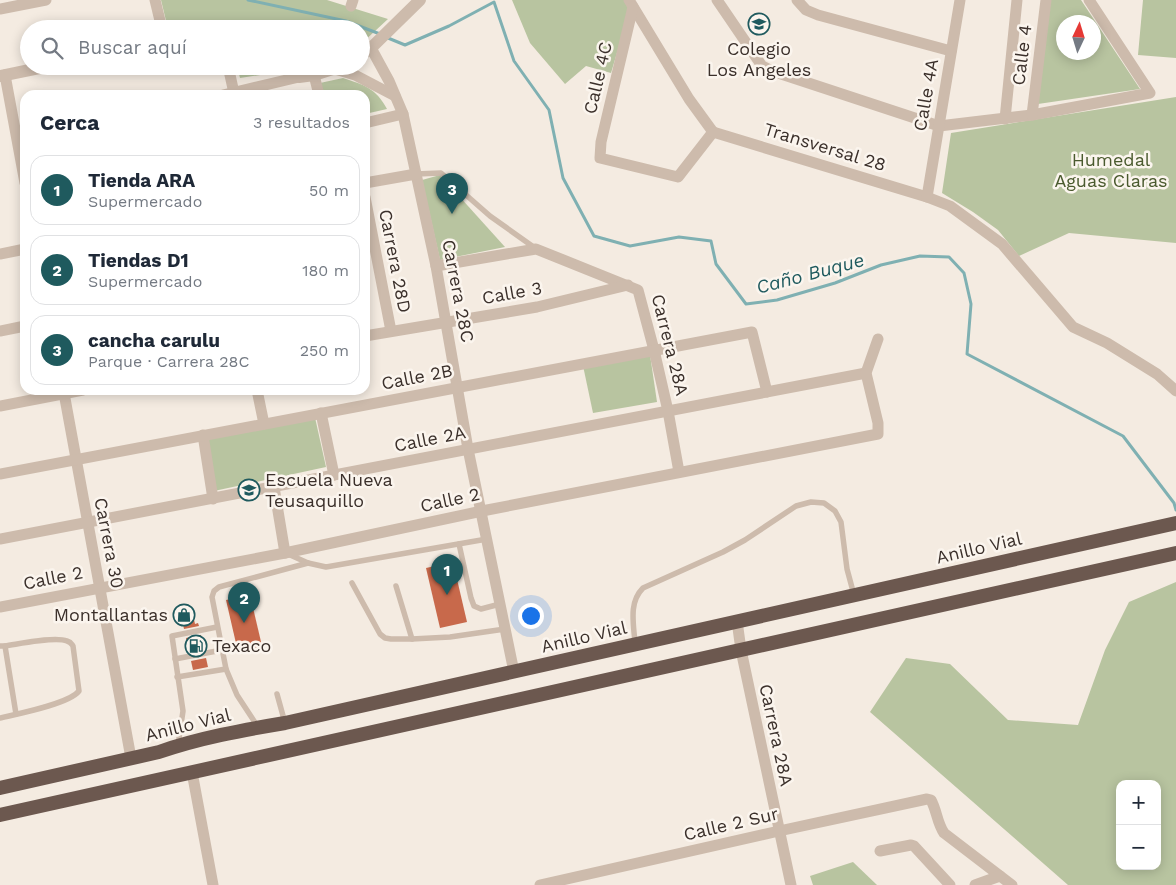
<!DOCTYPE html>
<html lang="es">
<meta charset="utf-8">
<style>
body{margin:0;font-family:"Work Sans",sans-serif;background:#f2f2f3;color:#1f2937}
.controls{position:absolute;right:15px;bottom:15px;display:grid;overflow:hidden;border-radius:10px;box-shadow:0 2px 12px #0003}
.controls button{width:45px;height:45px;display:grid;place-items:center;padding:0;border:0;border-bottom:1px solid #e0e1e3;background:#fff;color:#1f2937;font:25px sans-serif}
.compass{position:absolute;left:1056px;top:15px;width:45px;height:45px;border-radius:50%;background:#fff;box-shadow:0 2px 12px #0003;rotate:4deg}
.you{position:absolute;left:530px;top:615px;width:18px;height:18px;margin:-12px;border:4px solid #fff;border-radius:50%;background:#1a73e8;box-shadow:0 0 0 8px #1a73e833}
.badge{display:grid;place-items:center;width:32px;height:32px;border-radius:50%;background:#1f5a5e;color:#fff;font-size:16px;font-weight:700}
.pin{position:absolute;translate:-50% -41px;filter:drop-shadow(0 1px 2px #0008)}
.pin::after{content:'';position:absolute;top:26px;width:18px;height:15px;background:inherit;clip-path:polygon(0 0,100% 0,50% 100%)}
.list{margin:0;padding:0;list-style:none}
h2{display:flex;justify-content:space-between;align-items:center;height:65px;margin:0;padding:0 20px;font-size:21px}
h2 small{font-size:16px;font-weight:400;color:#747a83}
.list li{display:grid;grid-template-columns:32px 1fr auto;gap:15px;align-items:center;box-sizing:border-box;height:70px;margin:0 10px 10px;padding:0 10px;border:1px solid #e0e1e3;border-radius:15px}
.list b{display:block;font-size:19px;white-space:nowrap}
.list p{margin:0;font-size:16px;white-space:nowrap;color:#747a83}
.list em{font-size:16px;font-style:normal;color:#747a83}
.icon{flex:none;width:28px;height:28px;fill:none;stroke:currentColor;stroke-width:2;stroke-linecap:round;stroke-linejoin:round}
.map{position:relative;flex:none;width:1176px;height:885px;overflow:hidden}
.search{position:absolute;background:#fff;box-shadow:0 2px 12px #0003;left:20px;top:20px;width:350px;height:55px;display:flex;align-items:center;gap:12px;box-sizing:border-box;padding:0 18px;border-radius:28px;color:#747a83;font-size:19px}
.panel{position:absolute;background:#fff;box-shadow:0 2px 12px #0003;left:20px;top:90px;width:350px;height:305px;border-radius:15px}
.map>svg:first-child{display:block}
</style>
<div class="map">
<svg width="1176" height="885" viewBox="0 0 1176 885">
<rect width="100%" height="100%" fill="#f4ebe1"/>
<g fill="#b8c4a0" fill-rule="evenodd">
<path d="M161,0H327L388,19L361,44V29H248L233,23L209,24L187,29H168Z"/>
<path d="M512,0H631L632,2L611,73L586,66L565,84L530,43Z"/>
<path d="M1049,0H1081L1140,89L1038,104ZM1064,22H1094V52H1064Z"/>
<path d="M1143,0H1176V58L1138,55Z"/>
<path d="M237,66H268L273,73L240,78Z"/>
<path d="M343,78C364,85 376,88 387,109L365,114V95H323L320,83Z"/>
<path d="M1176,97V243L1069,233L1019,256L998,230L973,212L942,193L951,133Z"/>
<path d="M440,175L505,247L440,260L422,180Z"/>
<path d="M649,348L657,402L593,413L582,361Z"/>
<path d="M314,413L326,467L214,491L203,434Z"/>
<path d="M1176,582V885H1068L870,712L906,658L950,664L1008,720L1078,725L1105,650L1129,602ZM1120,784H1157V866H1120Z"/>
<path d="M853,862L877,885H813L810,876Z"/>
</g>
<g fill="none" stroke-linecap="round" stroke-linejoin="round">
<g stroke="#7fb0b2" stroke-width="3">
<path d="M248,0L346,21L380,34"/>
<path d="M388,38L405,45L449,26L494,2L514,61L549,110L563,178L594,236L630,246L679,237L711,241L716,264L746,304L777,300L835,283L881,265L920,256L949,257L964,273L971,304L967,354L1123,436L1174,503L1176,510"/>
</g>
</g>
<g fill="#c8694b">
<path d="M453,562L467,622L440,628L426,568Z"/>
<path d="M250,595L262,646L238,652L226,600Z"/>
<path d="M192,610L195,624L198,623L199,626L184,629L182,620L176,621L174,613Z"/>
<path d="M201,635L204,649L189,652L186,638Z"/>
<path d="M206,658L208,667L193,670L191,661Z"/>
</g>
<g fill="none" stroke-linecap="round" stroke-linejoin="round">
<g stroke="#cdbbac" stroke-width="5.5">
<path d="M416,174L441,173L490,216L535,248"/>
<path d="M459,544L471,598L474,606L481,609L500,604"/>
<path d="M288,554L308,563L326,567L487,539"/>
<path d="M352,583L380,634L385,638L391,639H412L450,637L505,629"/>
<path d="M396,586L412,639"/>
<path d="M635,644C634,625 628,603 643,588L723,552L745,540L796,506L811,502L824,503L835,511L841,522L847,569L854,595"/>
<path d="M0,646H5L16,714"/>
<path d="M175,659L222,650"/>
<path d="M177,677L226,669"/>
<path d="M277,694L285,723"/>
<path d="M0,718C17,714 69,704 79,691L73,646C71,643 71,642 67,641C55,636 19,644 5,646"/>
<path d="M258,727L237,695L226,669L212,597L214,591L219,587L308,563"/>
<path d="M178,745L183,711L172,636L217,627"/>
</g>
<g stroke="#cdbbac" stroke-width="11">
<path d="M155,0L162,29"/>
<path d="M629,0L689,99L713,132"/>
<path d="M717,0L762,66L772,71L939,126L1032,115L1150,93L1089,0"/>
<path d="M797,0L806,10L818,15L951,51"/>
<path d="M351,6L353,0"/>
<path d="M633,7L601,142L600,158L678,177L713,132"/>
<path d="M0,9L46,0"/>
<path d="M371,48L389,81L403,114L436,266L468,449L514,672"/>
<path d="M228,66L234,93"/>
<path d="M335,69L355,75L395,96"/>
<path d="M5,75L25,183"/>
<path d="M314,75L319,95"/>
<path d="M223,95L299,77"/>
<path d="M1032,115L1046,0"/>
<path d="M1005,119L1017,0"/>
<path d="M365,123L403,114"/>
<path d="M713,132L927,197L950,206L1002,244L1073,327L1107,343L1157,374L1176,391"/>
<path d="M365,183L416,174"/>
<path d="M365,197L391,331"/>
<path d="M927,197L960,0"/>
<path d="M0,254L25,249"/>
<path d="M436,266L536,249L638,290L654,350L668,411L679,472"/>
<path d="M0,331L25,326"/>
<path d="M365,336L537,307L628,285"/>
<path d="M257,390L264,424"/>
<path d="M64,393L131,758"/>
<path d="M0,406L83,390"/>
<path d="M321,413L334,475"/>
<path d="M203,435L213,499"/>
<path d="M0,474L752,332L767,392"/>
<path d="M274,487L285,553"/>
<path d="M0,539L866,373"/>
<path d="M0,607L285,553L482,511L878,434V423L866,373L878,339"/>
<path d="M737,621L741,650L791,885"/>
<path d="M192,772L213,885"/>
<path d="M880,851L911,845L914,846L950,885"/>
<path d="M540,885L779,831L927,799L931,800C937,811 937,823 944,833L1012,885"/>
<path d="M975,885L1000,876"/>
</g>
<g stroke="#cdbbac" stroke-width="12">
<path d="M361,55L371,48L420,0"/>
<path d="M281,66L299,77L314,75L342,66"/>
<path d="M0,76L49,66"/>
</g>
<g stroke="#6c584f" stroke-width="14">
<path d="M0,788L159,752C199,738 243,730 285,723L1176,523"/>
<path d="M0,815L1176,553"/>
</g>
</g>
<defs>
<g id="school-ring" transform="scale(1.125)"><circle r="9.5" fill="#fbf5ee" stroke="#1f5a5e" stroke-width="1.5"/><path d="M0-5L7-2L0 1L-7-2ZM-4 1L0 2.5L4 1V4Q0 6-4 4Z" fill="#1f5a5e"/></g>
<g id="shop-ring" transform="scale(1.125)"><circle r="9.5" fill="#fbf5ee" stroke="#1f5a5e" stroke-width="1.5"/><path d="M-5-2.5h2.3a2.7 3.5 0 0 1 5.4 0H5L5.5 6h-11ZM-1.5-2.5h3a1.5 2.3 0 0 0-3 0Z" fill="#1f5a5e"/></g>
<g id="fuel-ring" transform="scale(1.125)"><circle r="9.5" fill="#fbf5ee" stroke="#1f5a5e" stroke-width="1.5"/><path d="M-5.5-6h7V0h2V4h1.3V-2.5L3-4.5l.8-.8L6-3V5H2.5V1h-1V6h-7ZM-4.2-4.7v3.2H.2V-4.7Z" fill="#1f5a5e"/></g>
</defs>
<g fill-rule="evenodd">
<use href="#school-ring" x="759" y="24"/>
<use href="#school-ring" x="249" y="490"/>
<use href="#shop-ring" x="184" y="615"/>
<use href="#fuel-ring" x="196" y="646"/>
</g>
<g text-anchor="middle" stroke-width="5" stroke-linejoin="round" paint-order="stroke">
<g font-size="18" fill="#3b302b" stroke="#fbf5ee" text-anchor="start">
<text x="759" y="55" text-anchor="middle">Colegio<tspan x="759" dy="21">Los Angeles</tspan></text>
<text x="265" y="486">Escuela Nueva<tspan x="265" dy="21">Teusaquillo</tspan></text>
<text x="168" y="621" text-anchor="end">Montallantas</text>
<text x="212" y="652">Texaco</text>
</g>
<g font-size="18" fill="#3b302b" stroke="#fbf5ee">
<text transform="translate(1022 55) rotate(-83)" y="6">Calle 4</text>
<text transform="translate(598 78) rotate(-77)" y="6">Calle 4C</text>
<text transform="translate(926 95) rotate(-80)" y="6">Calle 4A</text>
<text transform="translate(825 147) rotate(17)" y="6">Transversal 28</text>
<text transform="translate(395 261) rotate(79)" y="6">Carrera 28D</text>
<text transform="translate(458 291) rotate(79)" y="6">Carrera 28C</text>
<text transform="translate(512 293) rotate(-10)" y="6">Calle 3</text>
<text transform="translate(670 345) rotate(76)" y="6">Carrera 28A</text>
<text transform="translate(417 377) rotate(-11)" y="6">Calle 2B</text>
<text transform="translate(430 439) rotate(-11)" y="6">Calle 2A</text>
<text transform="translate(450 500) rotate(-12)" y="6">Calle 2</text>
<text transform="translate(109 543) rotate(79)" y="6">Carrera 30</text>
<text transform="translate(979 548) rotate(-13)" y="6">Anillo Vial</text>
<text transform="translate(53 578) rotate(-11)" y="6">Calle 2</text>
<text transform="translate(584 637) rotate(-13)" y="6">Anillo Vial</text>
<text transform="translate(188 725) rotate(-14)" y="6">Anillo Vial</text>
<text transform="translate(776 735) rotate(78)" y="6">Carrera 28A</text>
<text transform="translate(731 824) rotate(-13)" y="6">Calle 2 Sur</text>
</g>
<g font-size="18" fill="#4a5a2e" stroke="#fbf5ee">
<text x="1111" y="166">Humedal<tspan x="1111" dy="21">Aguas Claras</tspan></text>
</g>
<g font-size="19" font-style="italic" fill="#1f5a5e" stroke="#fbf5ee">
<text transform="translate(810 273) rotate(-15)" y="7">Caño Buque</text>
</g>
</g>
</svg>
<div class="controls">
<button>+</button>
<button>−</button>
</div>
<svg class="compass" viewBox="-18 -18 36 36"><path d="M0-13l5 13h-10z" fill="#e53935"/><path d="M0 13l5-13h-10z" fill="#747a83"/></svg>
<div class="you"></div>
<div class="pin badge" style="left:447px;top:595px">1</div>
<div class="pin badge" style="left:244px;top:623px">2</div>
<div class="pin badge" style="left:452px;top:214px">3</div>
<div class="search"><svg class="icon" aria-label="search" viewBox="0 0 24 24"><circle cx="10" cy="10" r="6"/><path d="M15 15l6 6"/></svg>Buscar aquí</div>
<section class="panel">
<h2>Cerca<small>3 resultados</small></h2>
<ul class="list">
<li><span class="badge">1</span><div><b>Tienda ARA</b><p>Supermercado</p></div><em>50 m</em></li>
<li><span class="badge">2</span><div><b>Tiendas D1</b><p>Supermercado</p></div><em>180 m</em></li>
<li><span class="badge">3</span><div><b>cancha carulu</b><p>Parque · Carrera 28C</p></div><em>250 m</em></li>
</ul>
</section>
</div>
